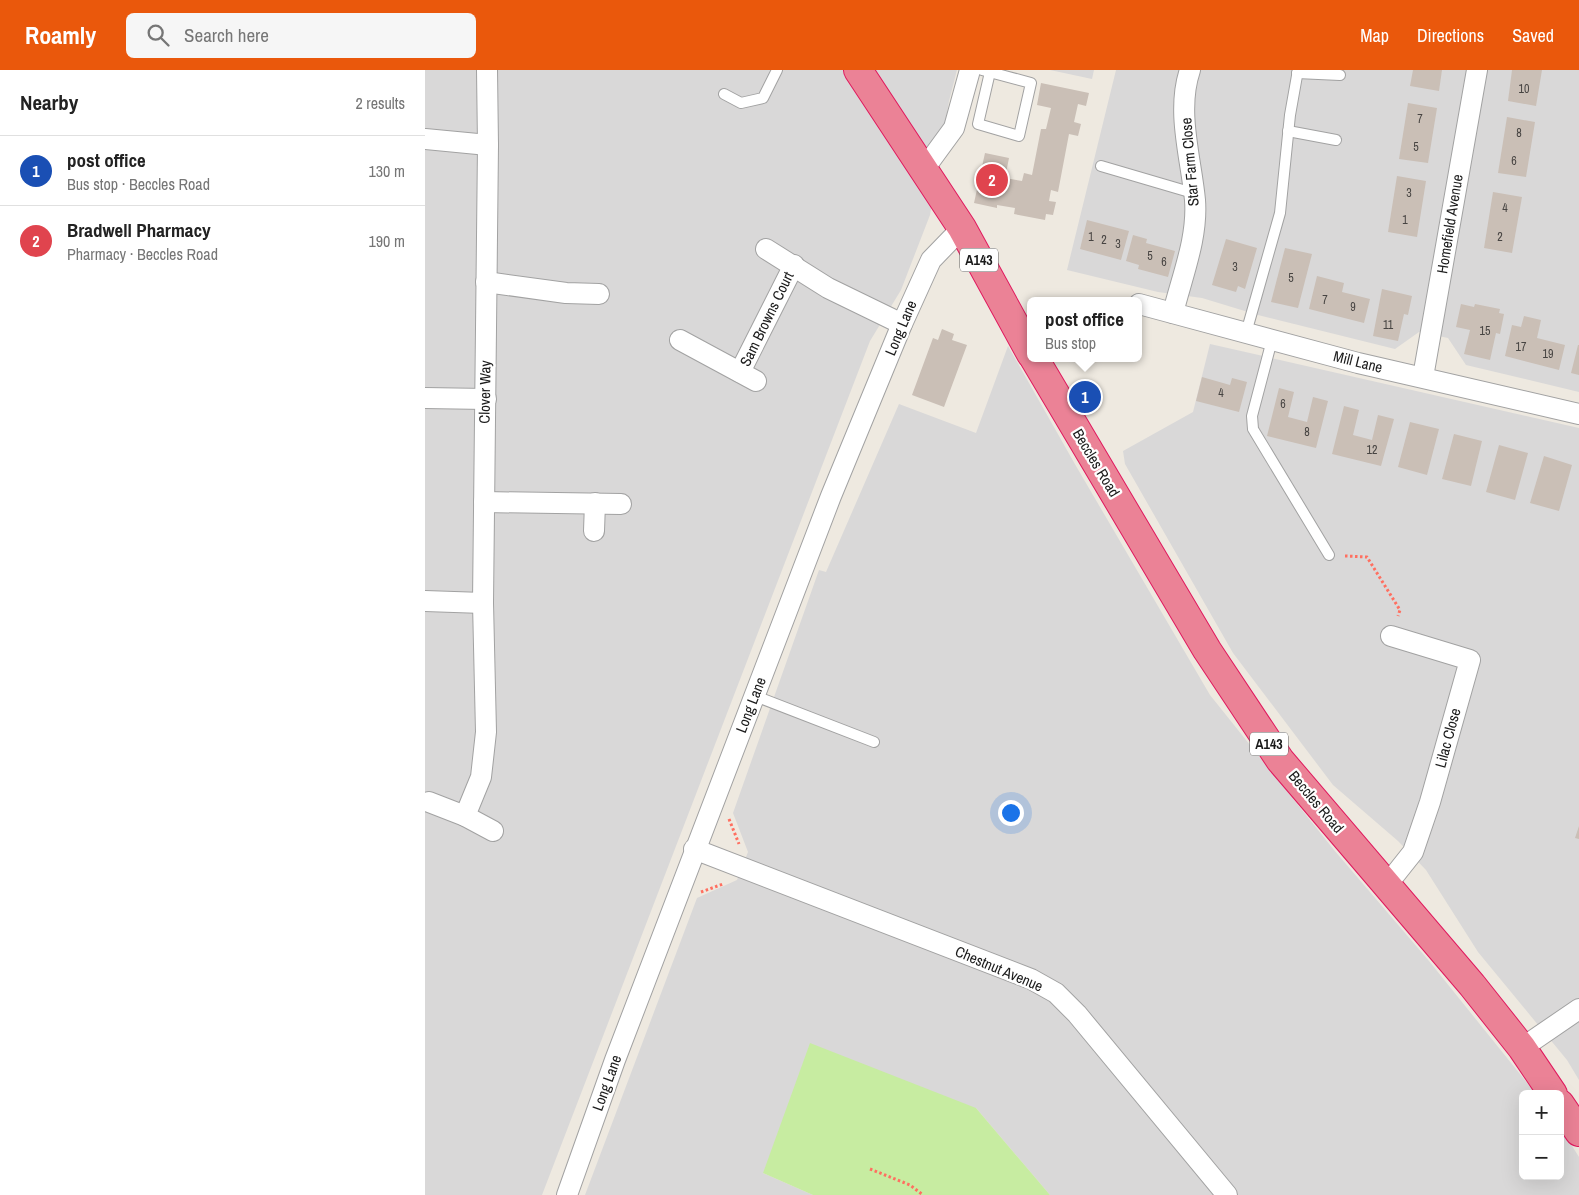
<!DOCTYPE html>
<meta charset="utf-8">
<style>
body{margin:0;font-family:"Archivo Narrow",sans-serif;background:#f6f6f6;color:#222}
.controls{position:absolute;right:15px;bottom:15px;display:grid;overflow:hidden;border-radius:8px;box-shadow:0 5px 20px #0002}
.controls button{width:45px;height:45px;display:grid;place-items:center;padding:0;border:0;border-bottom:1px solid #e0e0e0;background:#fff;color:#222;font:25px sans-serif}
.you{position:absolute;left:585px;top:742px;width:18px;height:18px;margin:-12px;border:4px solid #fff;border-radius:50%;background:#1a73e8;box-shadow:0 0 0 8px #1a73e833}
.badge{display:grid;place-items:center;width:32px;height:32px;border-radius:50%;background:#ea580c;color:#fff;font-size:16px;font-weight:700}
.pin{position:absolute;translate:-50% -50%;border:2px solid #fff;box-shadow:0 1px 5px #0006}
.popup{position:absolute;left:602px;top:227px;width:115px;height:65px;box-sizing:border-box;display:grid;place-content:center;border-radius:8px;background:#fff;filter:drop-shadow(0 1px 4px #0005);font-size:16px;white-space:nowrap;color:#767676}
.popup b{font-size:19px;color:#222}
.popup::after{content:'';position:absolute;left:50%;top:100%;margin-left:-10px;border:10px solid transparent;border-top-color:#fff}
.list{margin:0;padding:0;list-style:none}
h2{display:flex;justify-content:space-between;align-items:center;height:65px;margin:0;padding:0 20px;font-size:21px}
h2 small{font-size:16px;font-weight:400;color:#767676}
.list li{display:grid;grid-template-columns:32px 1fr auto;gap:15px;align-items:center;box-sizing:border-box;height:70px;padding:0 20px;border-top:1px solid #e0e0e0}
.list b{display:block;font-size:19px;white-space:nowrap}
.list p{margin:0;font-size:16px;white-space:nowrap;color:#767676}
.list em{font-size:16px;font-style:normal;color:#767676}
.icon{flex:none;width:28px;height:28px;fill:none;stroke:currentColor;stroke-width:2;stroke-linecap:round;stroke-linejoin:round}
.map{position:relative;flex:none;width:1154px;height:1125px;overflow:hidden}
header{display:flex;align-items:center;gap:30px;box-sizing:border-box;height:70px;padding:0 25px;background:#ea580c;color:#fff}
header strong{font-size:24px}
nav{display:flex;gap:28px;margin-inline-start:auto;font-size:18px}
.search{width:350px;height:45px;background:#f6f6f6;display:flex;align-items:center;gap:12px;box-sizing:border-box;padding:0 18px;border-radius:8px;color:#767676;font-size:19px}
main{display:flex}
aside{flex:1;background:#fff}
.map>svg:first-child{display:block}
</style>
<header>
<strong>Roamly</strong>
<div class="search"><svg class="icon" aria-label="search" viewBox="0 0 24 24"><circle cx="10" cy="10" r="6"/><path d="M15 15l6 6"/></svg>Search here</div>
<nav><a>Map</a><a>Directions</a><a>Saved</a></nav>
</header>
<main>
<aside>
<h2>Nearby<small>2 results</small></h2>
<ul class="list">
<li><span class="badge" style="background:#1a4fb4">1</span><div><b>post office</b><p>Bus stop · Beccles Road</p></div><em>130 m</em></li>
<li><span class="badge" style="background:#e0444e">2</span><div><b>Bradwell Pharmacy</b><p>Pharmacy · Beccles Road</p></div><em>190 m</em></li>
</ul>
</aside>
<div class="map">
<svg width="1154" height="1125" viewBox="0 0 1154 1125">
<rect width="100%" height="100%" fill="#eee9e0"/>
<g fill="#d9d8d8">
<path d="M0,0H532L524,31L505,145L476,220L445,271L117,1125H0Z"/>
<path d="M625,0H669L667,9Z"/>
<path d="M691,0H1154V322L1041,295L1023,268L994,262L970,279L833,245L777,228L733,222L642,200Z"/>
<path d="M785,274L1154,358V1010L1142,990L1053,882L1001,800L973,771L908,715L808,583L700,394L698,381L768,342Z"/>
<path d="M583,276L651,396L785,625L909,780L1004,891L1111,1024H1098V1106H1135V1057L1154,1087V1125H625L551,1038L338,1103L388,1125H160L272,828L312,810L323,782L308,743L394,500L401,502L474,334L551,363Z"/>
</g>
<path fill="#c7eca1" d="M385,973L551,1038L625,1125H388L338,1103Z"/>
<g fill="#cabfb6">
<path d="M988,0H1017L1014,21L985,16Z"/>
<path d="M1087,0H1117L1111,36L1083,31Z"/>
<path d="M616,13L664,23L661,36L653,34L649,52L656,54L653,66L644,64L633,122L626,120L624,131L631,132L628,145L621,144L620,150L589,144L590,138L572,135V138L549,133L560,83L584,88L580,108L597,111L599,103L607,105L616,59H621L626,38L612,35Z"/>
<path d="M983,33L1012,38L1003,93L974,89Z"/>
<path d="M1082,47L1110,52L1101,107L1073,103Z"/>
<path d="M972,106L1001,111L992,167L963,162Z"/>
<path d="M1068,122L1097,127L1087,183L1059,178Z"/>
<path d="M662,150L704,161L696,190L655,179Z"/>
<path d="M708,165L722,169L721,173L750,181L743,207L713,199L714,195L701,191Z"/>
<path d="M801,169L832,178L820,219L813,216L811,222L787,215Z"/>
<path d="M860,178L887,184L873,238L846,232Z"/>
<path d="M892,206L919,213L917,222L945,229L939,253L884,239Z"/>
<path d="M957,219L987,226L983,245L979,244L973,271L948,266Z"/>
<path d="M1036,234L1049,237L1050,234L1075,239L1074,243L1079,244L1075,264L1071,263L1065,290L1039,284L1045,260L1031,257Z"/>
<path d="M1099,246L1116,250L1112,268L1140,275L1134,300L1080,286L1087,255L1096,257Z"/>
<path d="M517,259L529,264L527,270L542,275L519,337L487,325L508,268L513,270Z"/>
<path d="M1153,275H1154V305L1146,303Z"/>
<path d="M777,307L805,315L807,308L822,312L814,342L771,331Z"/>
<path d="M854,318L869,322L863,347L882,352L888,327L903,331L891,378L842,366Z"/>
<path d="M919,336L934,340L928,365L947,370L953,345L969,349L956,396L907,384Z"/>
<path d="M985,352L1014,359L1002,405L973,397Z"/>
<path d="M1029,364L1057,371L1046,416L1017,409Z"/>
<path d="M1074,375L1103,383L1090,430L1061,422Z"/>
<path d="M1119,386L1147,395L1134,441L1105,433Z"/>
<path d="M1154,756V769L1150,768Z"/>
</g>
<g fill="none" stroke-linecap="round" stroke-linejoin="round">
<g stroke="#a2a2a2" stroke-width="12">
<g id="lane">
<path d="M557,0L606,13L594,66L553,54L565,2"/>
<path d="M872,3L915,5"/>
<path d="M299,24L316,33L338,28L352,0"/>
<path d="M863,61L911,70"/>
<path d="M676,96L768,123"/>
<path d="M821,263L855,143L865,45L873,0"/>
<path d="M847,270L827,346L828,359L904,485"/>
<path d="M330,626L449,672"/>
</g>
</g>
<g stroke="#a2a2a2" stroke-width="22">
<g id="street">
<path d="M62,0L63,75L58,533L61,662L56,707L40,746L68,761"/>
<path d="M0,69L63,75"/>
<path d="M499,99L529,58L545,0"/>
<path d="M341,179L403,218L477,254"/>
<path d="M61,212L141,223L174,224"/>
<path d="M714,234L933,293L1154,344"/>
<path d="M748,243C757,206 773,168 770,130C766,88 751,41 765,0"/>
<path d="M255,270L331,311"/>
<path d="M315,302L369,195"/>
<path d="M998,307L1052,0"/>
<path d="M0,328L61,329"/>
<path d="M59,432L196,434"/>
<path d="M169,461L170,433"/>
<path d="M0,531L58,533"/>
<path d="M4,732L40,746"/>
<path d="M269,779L606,909L631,923L652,944L802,1125"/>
<path d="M961,816L988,782L1005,732L1045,590L966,566"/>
<path d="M1097,978L1154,939"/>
<path d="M142,1125L190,990L406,426L477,254L506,190L537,158"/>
</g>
</g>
<g stroke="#e0195e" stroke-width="30">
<g id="highway">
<path d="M433,0L537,158L606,284"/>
<path d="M609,288L782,580L855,690L1047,915L1097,978L1128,1024"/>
<path d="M1135,1034L1154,1062"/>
</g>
</g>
<g stroke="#ff6f60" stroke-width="3" stroke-dasharray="2.5 2.5" stroke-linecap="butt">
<path d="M920,486L942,487L975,540L973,546"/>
<path d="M304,749L314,774"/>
<path d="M276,822L298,814"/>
<path d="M445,1099L485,1115L498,1125"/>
</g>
<use href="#lane" stroke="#fff" stroke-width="10"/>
<use href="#street" stroke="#fff" stroke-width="20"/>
<use href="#highway" stroke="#eb8296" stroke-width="28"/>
</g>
<g text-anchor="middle" stroke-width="4.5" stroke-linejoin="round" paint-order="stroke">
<g font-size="12" fill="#474442">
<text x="1099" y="23">10</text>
<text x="995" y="53">7</text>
<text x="1094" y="67">8</text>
<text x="991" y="81">5</text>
<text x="1089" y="95">6</text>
<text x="984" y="127">3</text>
<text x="1080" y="142">4</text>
<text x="980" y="154">1</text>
<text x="666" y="171">1</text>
<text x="1075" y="171">2</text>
<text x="679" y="174">2</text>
<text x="693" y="178">3</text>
<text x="725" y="190">5</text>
<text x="739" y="196">6</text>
<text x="810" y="201">3</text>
<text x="866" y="212">5</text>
<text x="900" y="234">7</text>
<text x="928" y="241">9</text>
<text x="963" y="259">11</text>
<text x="1060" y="265">15</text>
<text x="1096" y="281">17</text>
<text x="1123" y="288">19</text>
<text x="796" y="327">4</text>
<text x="858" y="338">6</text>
<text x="882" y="366">8</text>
<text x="947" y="384">12</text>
</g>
<g fill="#fff" stroke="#5f5f5f" stroke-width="1">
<rect x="535" y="178.5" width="38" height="23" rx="4"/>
<rect x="825" y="662.5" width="38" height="23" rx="4"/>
</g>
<g font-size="14" font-weight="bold" fill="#1b1b1b">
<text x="554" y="195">A143</text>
<text x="844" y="679">A143</text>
</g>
<g font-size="15" fill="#1b1b1b" stroke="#fff">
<text transform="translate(765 92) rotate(-95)" y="5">Star Farm Close</text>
<text transform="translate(1025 154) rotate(-81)" y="5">Homefield Avenue</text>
<text transform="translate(342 249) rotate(-64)" y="5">Sam Browns Court</text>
<text transform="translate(476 258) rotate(-67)" y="5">Long Lane</text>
<text transform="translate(933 292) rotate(14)" y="5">Mill Lane</text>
<text transform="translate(60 322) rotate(-89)" y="5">Clover Way</text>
<text transform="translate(671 393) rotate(59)" y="5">Beccles Road</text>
<text transform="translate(326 635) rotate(-69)" y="5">Long Lane</text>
<text transform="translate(1023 668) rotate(-75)" y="5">Lilac Close</text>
<text transform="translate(891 732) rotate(50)" y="5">Beccles Road</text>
<text transform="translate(574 899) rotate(23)" y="5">Chestnut Avenue</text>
<text transform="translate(182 1013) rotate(-70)" y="5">Long Lane</text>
</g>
</g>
</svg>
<div class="controls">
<button>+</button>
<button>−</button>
</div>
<div class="you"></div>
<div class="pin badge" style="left:660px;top:327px;background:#1a4fb4">1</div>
<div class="popup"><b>post office</b>Bus stop</div>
<div class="pin badge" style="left:567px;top:110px;background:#e0444e">2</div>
</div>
</main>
